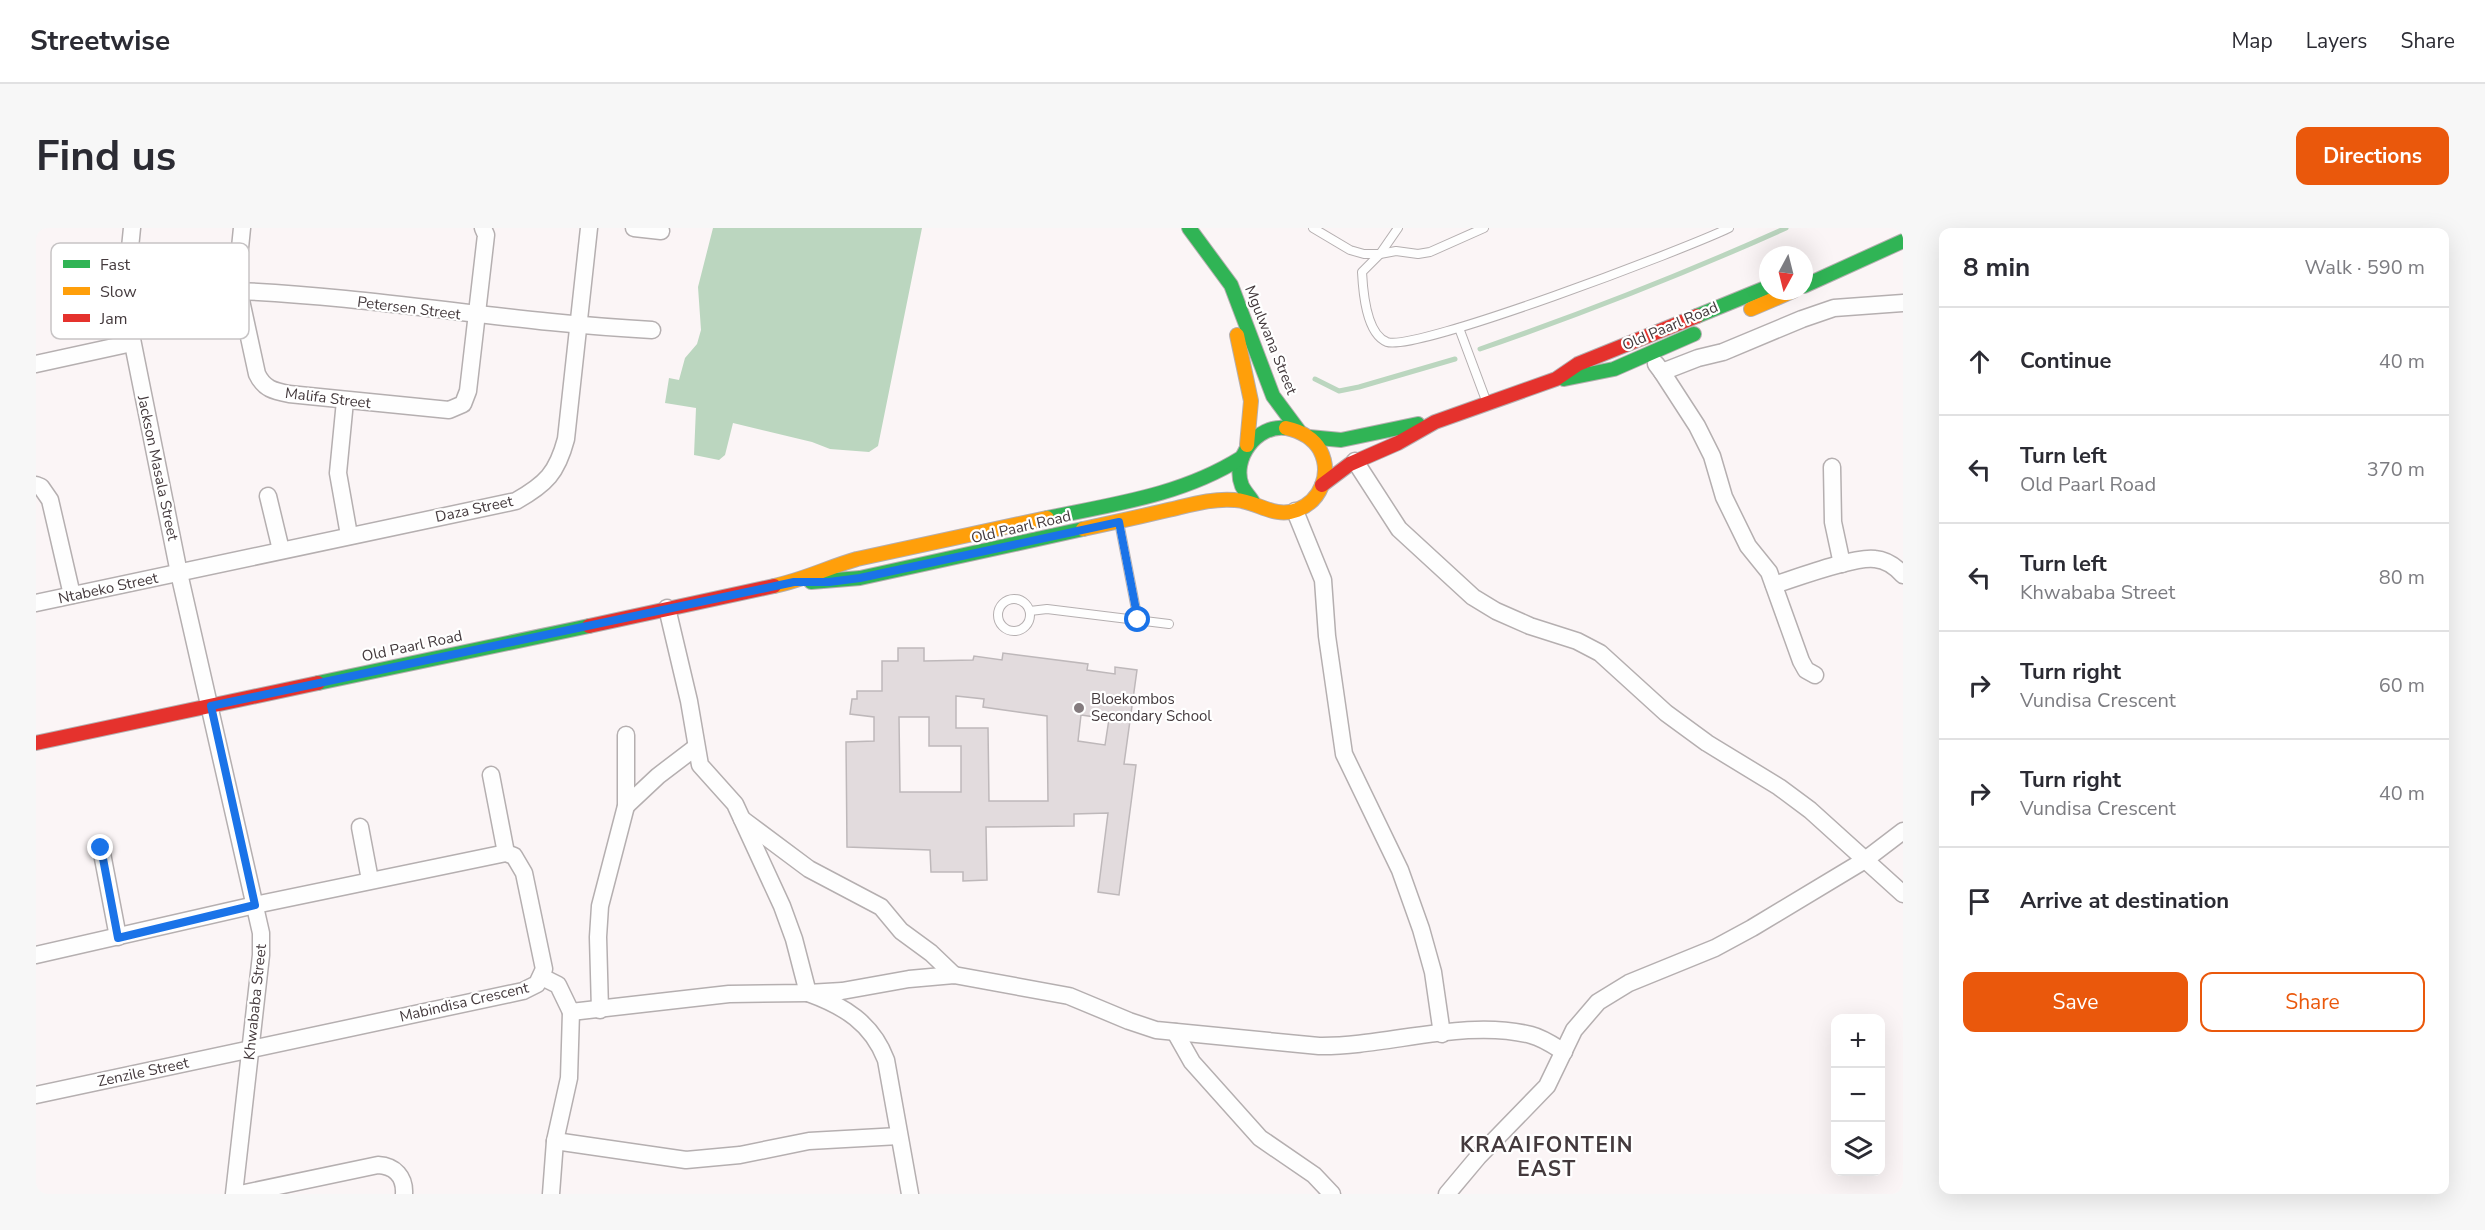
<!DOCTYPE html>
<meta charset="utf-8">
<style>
body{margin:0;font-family:"Nunito Sans",sans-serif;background:#f7f7f7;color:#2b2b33}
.controls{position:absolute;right:18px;bottom:18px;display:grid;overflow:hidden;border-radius:12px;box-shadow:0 6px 24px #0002}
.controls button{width:54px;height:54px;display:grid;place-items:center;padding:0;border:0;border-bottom:2px solid #e1e1e2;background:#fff;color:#2b2b33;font:30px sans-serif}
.compass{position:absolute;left:1723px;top:18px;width:54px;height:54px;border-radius:50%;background:#fff;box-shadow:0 6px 24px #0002;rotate:187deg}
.stop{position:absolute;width:18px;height:18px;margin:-14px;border:4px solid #1a73e8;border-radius:50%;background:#fff}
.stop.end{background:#1a73e8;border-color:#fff;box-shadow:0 2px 6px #0008}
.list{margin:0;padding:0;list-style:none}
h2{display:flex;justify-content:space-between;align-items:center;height:78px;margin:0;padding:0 24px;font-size:26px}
h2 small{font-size:20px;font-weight:400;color:#7c7c81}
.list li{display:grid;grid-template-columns:39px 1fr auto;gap:18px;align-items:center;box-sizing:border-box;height:108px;padding:0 24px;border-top:2px solid #e1e1e2}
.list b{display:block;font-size:22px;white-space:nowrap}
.list p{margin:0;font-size:20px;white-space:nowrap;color:#7c7c81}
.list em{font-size:20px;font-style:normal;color:#7c7c81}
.actions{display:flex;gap:12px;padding:18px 24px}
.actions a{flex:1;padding:14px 0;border:2px solid #ea580c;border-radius:12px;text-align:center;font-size:21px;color:#ea580c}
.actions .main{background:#ea580c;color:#fff}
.icon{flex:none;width:33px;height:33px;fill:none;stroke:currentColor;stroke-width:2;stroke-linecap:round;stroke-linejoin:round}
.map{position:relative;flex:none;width:1867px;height:966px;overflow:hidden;border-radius:12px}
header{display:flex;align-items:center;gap:36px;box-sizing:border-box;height:84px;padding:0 30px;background:#fff;border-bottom:2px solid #e1e1e2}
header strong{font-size:28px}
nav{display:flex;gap:33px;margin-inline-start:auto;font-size:21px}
.intro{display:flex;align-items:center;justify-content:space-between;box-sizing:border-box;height:144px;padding:0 36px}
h1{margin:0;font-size:42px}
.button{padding:15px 27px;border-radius:12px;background:#ea580c;color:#fff;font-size:21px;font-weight:700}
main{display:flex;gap:36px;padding:0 36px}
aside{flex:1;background:#fff;border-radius:12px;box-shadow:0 6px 24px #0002}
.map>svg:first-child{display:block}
</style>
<header>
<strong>Streetwise</strong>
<nav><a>Map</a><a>Layers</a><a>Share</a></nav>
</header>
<div class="intro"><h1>Find us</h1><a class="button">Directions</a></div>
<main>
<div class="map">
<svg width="1867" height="966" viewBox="0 0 1867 966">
<rect width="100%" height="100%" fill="#fbf5f6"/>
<path fill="#bbd6bf" d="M677,0H886L842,218L833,224L794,221L776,214L697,195L689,227L683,232L658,227L660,180L629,175L633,150L643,152L649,130L661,116L665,102L662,59Z"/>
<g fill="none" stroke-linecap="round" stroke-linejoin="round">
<g stroke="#bbd6bf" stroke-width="5">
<path d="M1444,121C1548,85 1650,45 1750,0"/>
<path d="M1279,151L1303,163L1323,159L1419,131"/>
</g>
</g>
<path fill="#e2dbdd" stroke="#beb8ba" stroke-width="1.5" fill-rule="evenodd" d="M862,420H888V433L937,432L938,428L966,432L967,425L1052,436L1051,442L1079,446V439L1101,442L1088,536L1100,537L1083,667L1062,664L1072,585L1038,586V598L950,599L951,652L927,653V644H895L894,622L811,619L810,514L838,513V489L814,486L816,471H821V463H846V433H862ZM920,468L948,471L947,479L1011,488L1012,573H953L952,500H920ZM1045,487L1073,491L1069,517L1042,513ZM863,489H893V518H925V564H864Z"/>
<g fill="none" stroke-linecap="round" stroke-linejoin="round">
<g stroke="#b5afb0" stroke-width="10">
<g id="lane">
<path d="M1277,0L1314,22L1328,26H1344L1360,23L1382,26L1394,24L1448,0"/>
<path d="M1362,0L1344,26L1326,44C1327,63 1330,106 1351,114C1380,124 1652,20 1693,0"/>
<path d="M1423,100L1451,175"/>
<path d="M1083,294L1102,392"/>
<circle cx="978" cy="387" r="16"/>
<path d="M994,383L1011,381L1133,396"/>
</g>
</g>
<g stroke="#b5afb0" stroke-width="19">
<g id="street">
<path d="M96,0L90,60L93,96L143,345L225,705V727L198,966"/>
<path d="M206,0L203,30V63L221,146C228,161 238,163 253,166L413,182L427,176L432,163L450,7L447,0"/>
<path d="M598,0L625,3"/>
<path d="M203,63C341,69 478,95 616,102"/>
<path d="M0,136L96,115"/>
<path d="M1620,136L1626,144L1662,130L1687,124L1766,91L1798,80L1867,75"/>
<path d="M1626,144L1661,198L1676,228L1688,269L1712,318L1733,344L1765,433L1770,442L1779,447"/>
<path d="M309,173L302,245L313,307"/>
<path d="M1319,233L1363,301L1437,369L1460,383L1494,398L1541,413L1564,425L1630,485L1671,515L1743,559L1774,582L1867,666"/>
<path d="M1796,239L1797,294L1806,336"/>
<path d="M0,257L5,259L14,272L36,367"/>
<path d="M232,268L245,322"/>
<path d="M1259,283L1287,352L1291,408L1308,526L1364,642L1385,701L1397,744L1406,806"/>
<path d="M1738,357C1760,350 1818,328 1839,331C1850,332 1860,339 1867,347"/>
<path d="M0,375L480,273C510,256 521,245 530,211L553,0"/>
<path d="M631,380L653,473L664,537L699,576L746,678L758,711L772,765C808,778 836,795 850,832L874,966"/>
<path d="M455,547L470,625"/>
<path d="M590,578L622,548L660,519"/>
<path d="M706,591L773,641L845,679L865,703L895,725L918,747"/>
<path d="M324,599L334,652"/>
<path d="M65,620L82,709"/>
<path d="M0,727L219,677L470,625L478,628L488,645L508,741L501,756L487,763L0,867"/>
<path d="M506,749L522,757L535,784L693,766L772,765L806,763L873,751L918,747L1033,768L1093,793L1120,802L1283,818C1350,819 1429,790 1495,807C1507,810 1517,817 1528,824"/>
<path d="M564,782L562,709L564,678L590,578V507"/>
<path d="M1139,804L1156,834L1224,910L1278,947L1296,966"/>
<path d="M519,913L650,932L704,927L773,913L863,908"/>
<path d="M204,966L342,937C359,938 369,949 368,966"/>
<path d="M515,966L519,913L533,850L535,784"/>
<path d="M1411,966L1442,929L1511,858L1538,802L1562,774L1593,755L1679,720L1716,700L1829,632L1867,603"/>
</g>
</g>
<g stroke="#b5afb0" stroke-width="16">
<g id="fast">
<path d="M1153,0L1195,57L1237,168L1263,203"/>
<path d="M1768,58L1867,13"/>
<path d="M1661,88L1732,59"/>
<path d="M1528,151L1578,141L1658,106"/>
<path d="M1273,209L1305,212L1382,196"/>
<path d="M1217,274C1214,269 1209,264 1206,258C1195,231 1221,196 1250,200"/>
<path d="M1011,290C1079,276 1146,267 1205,230"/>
<path d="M775,354L824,350L1047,301"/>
<path d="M282,455L553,398"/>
</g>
</g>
<g stroke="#b5afb0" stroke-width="16">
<g id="slow">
<path d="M1715,81L1757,63"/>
<path d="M1201,107L1215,173L1211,217"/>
<path d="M1047,301C1075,295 1103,289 1132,282C1154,277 1176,270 1199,272C1221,273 1238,291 1261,282C1285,273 1296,245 1284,222C1277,210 1264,203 1250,200"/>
<path d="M738,358C767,352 793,339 821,331L1011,290"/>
</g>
</g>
<g stroke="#b5afb0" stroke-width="16">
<g id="jam">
<path d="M1286,257L1314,236L1362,215L1399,194L1520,151L1542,136L1661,88"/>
<path d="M553,398L738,358"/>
<path d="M0,515L282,455"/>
</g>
</g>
<use href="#lane" stroke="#fefefe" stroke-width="8"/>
<use href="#street" stroke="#fefefe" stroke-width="16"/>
<use href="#fast" stroke="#30b455" stroke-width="14"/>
<use href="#slow" stroke="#ff9f0a" stroke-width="14"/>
<use href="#jam" stroke="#e5322d" stroke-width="14"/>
</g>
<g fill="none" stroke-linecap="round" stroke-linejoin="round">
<path stroke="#1a73e8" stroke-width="8" d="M65,620L82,710L219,677L175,478L758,354H793L824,350L1083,294L1102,392"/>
</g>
<circle fill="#847b7e" stroke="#fff" stroke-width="2" cx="1043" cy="480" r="6"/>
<g text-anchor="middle" stroke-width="4.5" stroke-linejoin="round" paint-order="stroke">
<g font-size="15" fill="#443a3d" stroke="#fff">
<text transform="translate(373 80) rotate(7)" y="5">Petersen Street</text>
<text transform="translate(1634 98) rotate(-23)" y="5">Old Paarl Road</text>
<text transform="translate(1235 112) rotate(68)" y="5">Mgulwana Street</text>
<text transform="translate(292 170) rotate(7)" y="5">Malifa Street</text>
<text transform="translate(122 240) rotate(78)" y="5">Jackson Masala Street</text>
<text transform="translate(438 281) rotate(-12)" y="5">Daza Street</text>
<text transform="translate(985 299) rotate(-13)" y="5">Old Paarl Road</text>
<text transform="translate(72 360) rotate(-12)" y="5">Ntabeko Street</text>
<text transform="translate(376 418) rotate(-12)" y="5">Old Paarl Road</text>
<text transform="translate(219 774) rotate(-84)" y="5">Khwababa Street</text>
<text transform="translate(428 774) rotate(-13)" y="5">Mabindisa Crescent</text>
<text transform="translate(107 844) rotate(-12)" y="5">Zenzile Street</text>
</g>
<g font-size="15" fill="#443a3d" stroke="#fff" text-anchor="start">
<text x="1055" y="476">Bloekombos<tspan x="1055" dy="17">Secondary School</tspan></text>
</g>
<g font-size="21" font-weight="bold" letter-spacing="1.5" fill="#443a3d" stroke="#fff">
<text x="1511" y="924">KRAAIFONTEIN<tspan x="1511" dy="24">EAST</tspan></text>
</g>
</g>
<rect x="15" y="15" width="198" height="96" rx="9" fill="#fff" stroke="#c7c4c5" stroke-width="1.5"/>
<rect x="27" y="32" width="27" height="8" fill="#30b455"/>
<rect x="27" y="59" width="27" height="8" fill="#ff9f0a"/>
<rect x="27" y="86" width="27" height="8" fill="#e5322d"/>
<g font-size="16" fill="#443a3d">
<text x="64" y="42">Fast</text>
<text x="64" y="69">Slow</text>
<text x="64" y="96">Jam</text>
</g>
</svg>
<div class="controls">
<button>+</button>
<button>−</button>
<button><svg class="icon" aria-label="layers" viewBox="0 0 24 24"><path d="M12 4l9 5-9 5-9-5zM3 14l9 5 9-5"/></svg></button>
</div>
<svg class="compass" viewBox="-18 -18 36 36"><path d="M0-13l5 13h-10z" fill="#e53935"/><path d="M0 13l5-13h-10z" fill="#7c7c81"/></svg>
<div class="stop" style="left:1102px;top:392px"></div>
<div class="stop end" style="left:65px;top:620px"></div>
</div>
<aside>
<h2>8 min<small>Walk · 590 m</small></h2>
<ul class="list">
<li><svg class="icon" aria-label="ahead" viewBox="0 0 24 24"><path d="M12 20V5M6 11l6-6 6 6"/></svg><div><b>Continue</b></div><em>40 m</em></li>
<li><svg class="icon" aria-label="left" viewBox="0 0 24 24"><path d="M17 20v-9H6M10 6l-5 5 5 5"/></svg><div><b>Turn left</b><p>Old Paarl Road</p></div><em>370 m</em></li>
<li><svg class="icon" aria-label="left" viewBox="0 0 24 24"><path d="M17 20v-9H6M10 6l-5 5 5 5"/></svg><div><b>Turn left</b><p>Khwababa Street</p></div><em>80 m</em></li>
<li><svg class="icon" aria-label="right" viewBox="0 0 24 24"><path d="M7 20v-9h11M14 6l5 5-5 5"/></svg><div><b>Turn right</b><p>Vundisa Crescent</p></div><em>60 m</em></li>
<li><svg class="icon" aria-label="right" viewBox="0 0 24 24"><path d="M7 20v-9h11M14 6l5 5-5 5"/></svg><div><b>Turn right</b><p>Vundisa Crescent</p></div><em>40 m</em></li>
<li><svg class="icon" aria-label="arrive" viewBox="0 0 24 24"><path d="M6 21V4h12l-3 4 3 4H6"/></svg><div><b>Arrive at destination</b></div></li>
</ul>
<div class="actions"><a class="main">Save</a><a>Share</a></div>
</aside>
</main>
